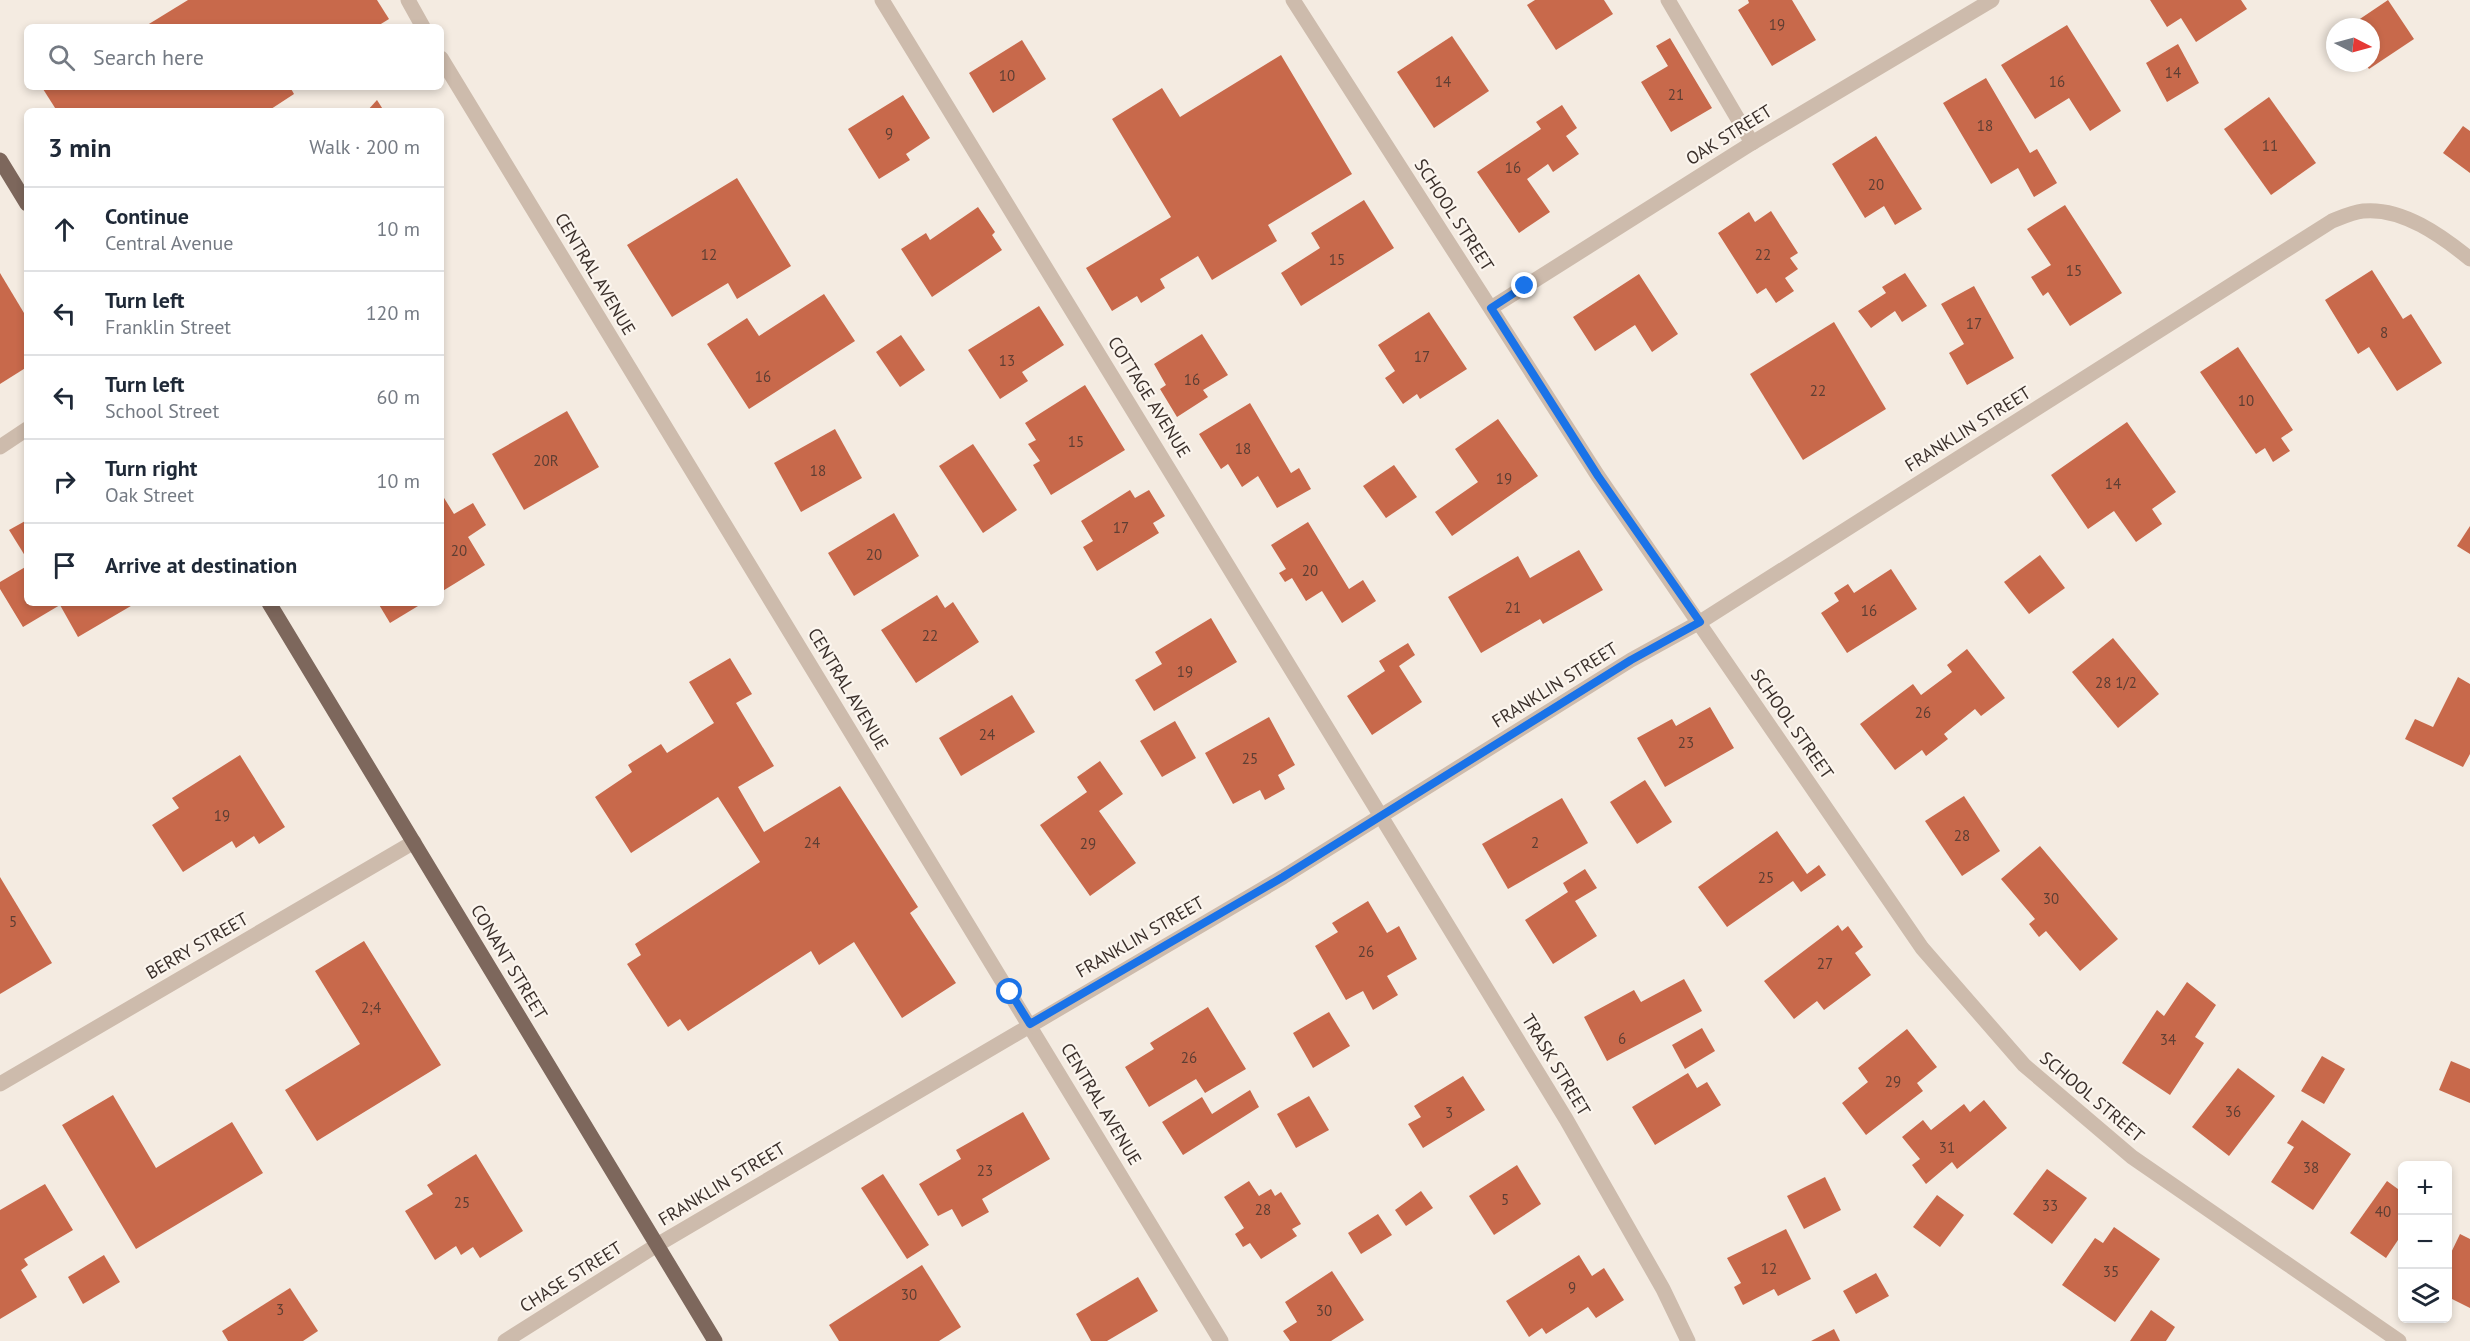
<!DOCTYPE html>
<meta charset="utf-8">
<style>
body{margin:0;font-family:"PT Sans",sans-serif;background:#f6f6f7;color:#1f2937}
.controls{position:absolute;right:18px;bottom:18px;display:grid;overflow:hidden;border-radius:9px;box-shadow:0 3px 9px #0003}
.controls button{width:54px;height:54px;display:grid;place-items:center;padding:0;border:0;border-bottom:2px solid #e0e1e3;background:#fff;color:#1f2937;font:30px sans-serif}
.compass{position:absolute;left:2326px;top:18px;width:54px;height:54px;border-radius:50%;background:#fff;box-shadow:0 3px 9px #0003;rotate:96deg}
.stop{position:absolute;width:18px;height:18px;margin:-14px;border:4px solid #1a73e8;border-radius:50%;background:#fff}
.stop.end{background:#1a73e8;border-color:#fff;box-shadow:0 2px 6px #0008}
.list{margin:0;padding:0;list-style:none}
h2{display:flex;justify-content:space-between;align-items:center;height:78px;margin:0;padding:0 24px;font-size:26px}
h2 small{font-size:20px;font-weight:400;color:#747a83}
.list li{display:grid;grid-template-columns:39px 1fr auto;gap:18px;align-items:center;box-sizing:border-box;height:84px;padding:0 24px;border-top:2px solid #e0e1e3}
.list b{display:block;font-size:22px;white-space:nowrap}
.list p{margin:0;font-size:20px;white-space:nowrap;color:#747a83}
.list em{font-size:20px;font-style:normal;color:#747a83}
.icon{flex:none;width:33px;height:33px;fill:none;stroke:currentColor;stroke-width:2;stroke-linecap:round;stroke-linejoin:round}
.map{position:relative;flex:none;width:2470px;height:1341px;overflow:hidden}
.search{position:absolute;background:#fff;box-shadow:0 3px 9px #0003;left:24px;top:24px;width:420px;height:66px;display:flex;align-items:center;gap:15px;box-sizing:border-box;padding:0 21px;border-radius:9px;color:#747a83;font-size:22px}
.panel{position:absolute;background:#fff;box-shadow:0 3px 9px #0003;left:24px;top:108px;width:420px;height:498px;border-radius:9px}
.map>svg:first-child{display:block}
</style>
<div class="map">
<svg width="2470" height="1341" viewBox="0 0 2470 1341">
<rect width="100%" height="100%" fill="#f4ebe1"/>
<g fill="#c8694b">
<path d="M188,0H377L389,19L376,27H144Z"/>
<path d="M1535,0H1604L1613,14L1556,50L1527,5Z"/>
<path d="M1748,0H1792L1816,40L1772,66L1738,10L1749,3Z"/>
<path d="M2150,0H2241L2247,9L2196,42L2181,18L2167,27Z"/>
<path d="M2388,0L2414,39L2369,69L2365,63H2371V27H2348Z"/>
<path d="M2067,25L2121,111L2090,131L2069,98L2035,119L2001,65Z"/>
<path d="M1452,36L1489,91L1434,128L1397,72Z"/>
<path d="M1670,38L1712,108L1671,132L1641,82L1668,66L1656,46Z"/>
<path d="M1022,40L1046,79L993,113L969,73Z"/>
<path d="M2178,44L2199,83L2167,102L2146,63Z"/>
<path d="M1281,55L1352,174L1268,225L1277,241L1212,280L1198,256L1160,279L1165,288L1141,303L1137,296L1112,311L1086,268L1171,217L1112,119L1162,88L1180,117Z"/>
<path d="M1986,78L2030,153L2037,149L2057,183L2034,197L2018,168L1991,184L1943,103Z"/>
<path d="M46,87H290L294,94L268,111H57L43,89Z"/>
<path d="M903,95L930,138L906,154L910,160L879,179L848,129Z"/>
<path d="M2269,97L2316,163L2271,195L2224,129Z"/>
<path d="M377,100L384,111H367Z"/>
<path d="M1562,105L1577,128L1566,136L1579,154L1553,172L1548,164L1527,179L1550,212L1519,233L1477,172L1541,129L1536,122Z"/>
<path d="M2463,126L2470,131V173L2443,153Z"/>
<path d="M1876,136L1922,209L1895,225L1884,206L1865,218L1832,164Z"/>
<path d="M737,178L791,266L737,299L728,283L672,317L627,245Z"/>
<path d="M1364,200L1394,248L1301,306L1281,273L1320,248L1311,233Z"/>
<path d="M2065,205L2122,293L2070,326L2048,292L2043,296L2031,277L2051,265L2027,229Z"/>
<path d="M978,207L995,232L992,235L1002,250L932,297L901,249L926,233L930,240Z"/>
<path d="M1771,211L1798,253L1790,258L1798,269L1785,278L1794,291L1776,303L1766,288L1757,294L1718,233L1749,212L1755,222Z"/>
<path d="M2372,270L2403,319L2411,314L2442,363L2397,391L2369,347L2358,354L2325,300Z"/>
<path d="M0,273L27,318V367L0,384Z"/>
<path d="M1905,273L1927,306L1902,322L1895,311L1871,328L1858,311L1886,293L1882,287Z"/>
<path d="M1639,274L1678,334L1652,352L1635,325L1595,351L1573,317Z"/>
<path d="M1974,286L2014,358L1967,385L1949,353L1964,344L1941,304Z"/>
<path d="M824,294L855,341L749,409L707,344L747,318L759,336Z"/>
<path d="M1039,306L1064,345L1022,372L1028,381L1000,399L968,350Z"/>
<path d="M1429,312L1467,369L1420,399L1417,394L1403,404L1385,378L1395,371L1378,345Z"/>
<path d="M1834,322L1886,409L1803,460L1750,374Z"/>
<path d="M1202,334L1228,375L1203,390L1208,397L1177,417L1160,389L1166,385L1154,364Z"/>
<path d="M901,335L925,370L900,387L876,352Z"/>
<path d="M2238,347L2293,430L2281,438L2290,451L2273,462L2265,448L2256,454L2200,372Z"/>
<path d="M1085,385L1125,450L1051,495L1033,465L1040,461L1028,444L1036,440L1025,423Z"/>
<path d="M1250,403L1291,473L1299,468L1311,489L1277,508L1258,476L1242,487L1228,464L1221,469L1199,434Z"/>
<path d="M567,411L599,467L524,510L492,454Z"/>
<path d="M1498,419L1538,476L1452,536L1435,512L1478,482L1455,449Z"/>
<path d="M2127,422L2176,492L2152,509L2162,524L2136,542L2114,511L2088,529L2051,475Z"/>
<path d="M835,429L862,478L801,512L774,463Z"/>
<path d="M973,444L1017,510L983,533L939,466Z"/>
<path d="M1394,465L1417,497L1386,518L1363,486Z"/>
<path d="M1130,490L1135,498L1149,490L1165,516L1153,523L1159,533L1097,571L1083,547L1093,541L1081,521Z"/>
<path d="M441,493L454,514L473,503L486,525L468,537L485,565L441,592Z"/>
<path d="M894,513L919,556L854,596L828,553Z"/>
<path d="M27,520V559L9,530Z"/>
<path d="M1308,522L1349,589L1363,580L1376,601L1342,623L1322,591L1306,601L1292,578L1285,582L1279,573L1286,569L1271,545Z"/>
<path d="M2470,526V554L2457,546Z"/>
<path d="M1579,550L1603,590L1543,624L1540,619L1481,653L1448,597L1518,556L1530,578Z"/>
<path d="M2040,555L2065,588L2029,614L2004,582Z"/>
<path d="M27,566V603H136L78,637L60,605L23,627L0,589V582Z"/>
<path d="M1891,569L1917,609L1847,653L1821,613L1839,601L1834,593L1848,584L1854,593Z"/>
<path d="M937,595L945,608L953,602L979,642L916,683L881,630Z"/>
<path d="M378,603H423L390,623Z"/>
<path d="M1211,618L1237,662L1154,711L1135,680L1162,664L1155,652Z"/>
<path d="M2113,638L2159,694L2118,728L2072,672Z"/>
<path d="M1408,643L1415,655L1399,666L1422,702L1372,735L1347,696L1385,671L1379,661Z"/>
<path d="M1967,649L2005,698L1981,716L1975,709L1944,734L1948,739L1926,756L1922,750L1895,770L1860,724L1913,684L1921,695L1952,672L1947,665Z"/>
<path d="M730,658L752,694L736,703L774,766L738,787L764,832L840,786L918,907L910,913L956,983L902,1018L854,942L819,965L811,951L688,1031L680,1019L668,1027L627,964L641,955L635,944L760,862L718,797L631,853L595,797L632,772L628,765L661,744L667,753L714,723L689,682Z"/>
<path d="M2458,677L2470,684V754L2463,767L2405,739L2415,719L2433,727Z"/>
<path d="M1012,695L1035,732L961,776L939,738Z"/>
<path d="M1710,707L1734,748L1665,787L1637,738L1672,719L1676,726Z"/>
<path d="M1269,717L1295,765L1278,775L1285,789L1265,800L1260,790L1233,804L1205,753Z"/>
<path d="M1175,721L1196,758L1162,777L1140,741Z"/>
<path d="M240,755L285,827L259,844L254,836L236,848L232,841L183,872L152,825L179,808L172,798Z"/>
<path d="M1100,761L1123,794L1099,811L1136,863L1090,896L1040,825L1087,792L1077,777Z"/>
<path d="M1645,780L1672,822L1637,844L1610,802Z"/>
<path d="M1964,796L2000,851L1962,876L1925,821Z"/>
<path d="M1562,798L1588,843L1508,889L1482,844Z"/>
<path d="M1777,831L1807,874L1819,865L1826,875L1801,892L1793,881L1727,927L1698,887Z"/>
<path d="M2040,846L2118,939L2080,971L2046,931L2039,937L2029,924L2035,919L2001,879Z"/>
<path d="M1585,869L1597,888L1575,901L1597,936L1553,964L1525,920L1568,892L1563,883Z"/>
<path d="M0,877L52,963L0,994Z"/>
<path d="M1368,901L1387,933L1399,926L1417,959L1387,976L1398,995L1373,1010L1363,991L1346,1000L1315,946L1338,932L1332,923Z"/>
<path d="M1838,925L1842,931L1848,926L1863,947L1855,953L1871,975L1824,1010L1817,1001L1794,1019L1764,981Z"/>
<path d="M364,941L441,1065L317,1141L285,1090L360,1044L315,971Z"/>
<path d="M1684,979L1702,1011L1607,1061L1584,1017L1634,990L1641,1002Z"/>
<path d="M2187,982L2216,1005L2195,1037L2204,1043L2170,1095L2122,1063L2157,1010L2164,1016Z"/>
<path d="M1208,1007L1246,1069L1205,1093L1196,1079L1149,1107L1125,1067L1154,1049L1150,1043Z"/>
<path d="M1329,1012L1350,1046L1313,1068L1293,1033Z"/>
<path d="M1702,1028L1715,1051L1685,1069L1672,1045Z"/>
<path d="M1907,1029L1937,1067L1917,1083L1923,1091L1866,1135L1842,1103L1868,1082L1858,1068Z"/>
<path d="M2322,1056L2345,1069L2324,1104L2301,1091Z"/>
<path d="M2451,1061L2470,1069V1103L2439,1090Z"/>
<path d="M2238,1068L2275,1096L2229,1156L2192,1127Z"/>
<path d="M1688,1073L1697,1088L1707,1082L1721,1105L1655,1145L1632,1107Z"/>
<path d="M1463,1076L1485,1110L1423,1148L1408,1124L1421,1117L1414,1106Z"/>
<path d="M1250,1090L1259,1107L1183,1155L1162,1122L1202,1097L1212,1114Z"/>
<path d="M113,1095L156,1168L232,1122L263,1173L136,1249L62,1125Z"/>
<path d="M1309,1096L1329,1130L1296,1148L1277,1114Z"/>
<path d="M1984,1100L2007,1128L1957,1169L1952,1162L1926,1184L1912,1165L1920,1159L1902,1137L1923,1120L1931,1130L1964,1104L1970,1112Z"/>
<path d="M1023,1112L1050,1159L982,1199L989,1212L962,1227L952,1209L938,1216L919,1184L961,1159L956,1150Z"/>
<path d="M2302,1120L2351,1154L2313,1210L2271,1182L2294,1147L2287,1143Z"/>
<path d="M476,1154L523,1231L480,1258L473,1247L461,1255L456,1246L435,1260L405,1211L433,1194L427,1185Z"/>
<path d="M1517,1165L1541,1204L1494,1235L1469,1196Z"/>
<path d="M2047,1169L2087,1198L2052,1244L2013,1214Z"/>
<path d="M883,1174L929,1245L907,1259L861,1188Z"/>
<path d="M1825,1177L1841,1210L1804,1229L1787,1196Z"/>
<path d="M1249,1181L1259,1196L1271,1189L1275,1196L1281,1192L1301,1224L1292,1229L1297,1236L1261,1259L1250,1243L1243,1247L1235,1234L1244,1228L1224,1197Z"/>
<path d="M2387,1181L2402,1192V1234L2386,1258L2350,1233Z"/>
<path d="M45,1184L73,1230L24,1259L28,1265L21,1270L37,1297L0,1319V1210Z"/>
<path d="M1421,1191L1433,1208L1406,1226L1395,1210Z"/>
<path d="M1937,1195L1964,1215L1940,1247L1913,1227Z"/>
<path d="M1378,1214L1392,1235L1361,1254L1348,1233Z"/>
<path d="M2114,1227L2160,1259L2115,1322L2062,1285L2095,1238L2103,1243Z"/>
<path d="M1786,1229L1811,1279L1778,1296L1774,1289L1743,1305L1734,1287L1741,1283L1727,1258Z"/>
<path d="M2460,1234L2470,1239V1308L2448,1297V1259Z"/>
<path d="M104,1255L120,1282L83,1304L68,1277Z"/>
<path d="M1579,1255L1592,1276L1604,1268L1624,1300L1596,1318L1588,1307L1546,1334L1542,1328L1529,1337L1506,1301Z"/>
<path d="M922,1265L961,1327L939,1341H839L829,1325Z"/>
<path d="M1332,1271L1364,1320L1331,1341H1290L1283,1331L1297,1322L1285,1302Z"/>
<path d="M1876,1273L1889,1296L1856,1314L1843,1291Z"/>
<path d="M1138,1277L1158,1311L1107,1341H1091L1076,1314Z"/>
<path d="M290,1288L318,1331L303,1341H228L222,1331Z"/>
<path d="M2151,1310L2175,1327L2166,1341H2130Z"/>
<path d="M1834,1329L1840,1341H1811Z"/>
</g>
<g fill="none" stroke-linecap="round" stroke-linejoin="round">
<g stroke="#cdbbac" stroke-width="15">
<path d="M408,0L423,27"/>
<path d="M882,0L1566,1119L1663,1289L1688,1341"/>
<path d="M1293,0L1598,476L1922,948L2024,1065L2132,1157L2399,1341"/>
<path d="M1668,0L1752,143"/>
<path d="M441,58L1221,1341"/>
<path d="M1491,308L1752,143L1992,0"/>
<path d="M0,447L27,429"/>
<path d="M0,1084L414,842"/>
<path d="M505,1341L657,1245L1283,877L1631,660L1700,622L2332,221C2342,217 2353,212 2363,211C2402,207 2442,236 2470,259"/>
</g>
<g stroke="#7d675c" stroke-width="15">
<path d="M0,160L27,204"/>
<path d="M269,603L715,1341"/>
</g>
</g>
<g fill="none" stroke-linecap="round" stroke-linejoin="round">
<path stroke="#1a73e8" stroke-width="8" d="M1010,992L1030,1024L1283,877L1631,660L1700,622L1598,476L1491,308L1525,286"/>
</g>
<g text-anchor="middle" stroke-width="4.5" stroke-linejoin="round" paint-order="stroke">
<g font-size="15" fill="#5e3e33">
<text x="1777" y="30">19</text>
<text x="2173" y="78">14</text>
<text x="1007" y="81">10</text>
<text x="1443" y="87">14</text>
<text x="2057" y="87">16</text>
<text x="1676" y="100">21</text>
<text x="1985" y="131">18</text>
<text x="889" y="139">9</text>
<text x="2270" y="151">11</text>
<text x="1513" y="173">16</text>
<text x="1876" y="190">20</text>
<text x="709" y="260">12</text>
<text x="1763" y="260">22</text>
<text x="1337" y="265">15</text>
<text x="2074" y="276">15</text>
<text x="1974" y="329">17</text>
<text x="2384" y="338">8</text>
<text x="1422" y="362">17</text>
<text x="1007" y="366">13</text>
<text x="763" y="382">16</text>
<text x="1192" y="385">16</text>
<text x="1818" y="396">22</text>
<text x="2246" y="406">10</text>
<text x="1076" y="447">15</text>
<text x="1243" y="454">18</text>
<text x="546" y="466">20R</text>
<text x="818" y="476">18</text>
<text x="1504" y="484">19</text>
<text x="2113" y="489">14</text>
<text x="1121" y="533">17</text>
<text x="459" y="556">20</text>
<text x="874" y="560">20</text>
<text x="1310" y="576">20</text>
<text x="1513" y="613">21</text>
<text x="1869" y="616">16</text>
<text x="930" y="641">22</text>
<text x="1185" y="677">19</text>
<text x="2116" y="688">28 1/2</text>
<text x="1923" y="718">26</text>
<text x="987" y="740">24</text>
<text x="1686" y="748">23</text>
<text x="1250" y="764">25</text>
<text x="222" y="821">19</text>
<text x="1962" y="841">28</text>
<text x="812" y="848">24</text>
<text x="1535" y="848">2</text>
<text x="1088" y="849">29</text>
<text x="1766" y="883">25</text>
<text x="2051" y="904">30</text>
<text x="13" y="927">5</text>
<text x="1366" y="957">26</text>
<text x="1825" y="969">27</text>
<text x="371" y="1013">2;4</text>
<text x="1622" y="1044">6</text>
<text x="2168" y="1045">34</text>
<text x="1189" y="1063">26</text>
<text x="1893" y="1087">29</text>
<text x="2233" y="1117">36</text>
<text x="1449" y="1118">3</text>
<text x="1947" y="1153">31</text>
<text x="2311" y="1173">38</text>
<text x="985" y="1176">23</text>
<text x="1505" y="1205">5</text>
<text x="462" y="1208">25</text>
<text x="2050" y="1211">33</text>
<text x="1263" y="1215">28</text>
<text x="2383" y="1217">40</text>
<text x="1769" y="1274">12</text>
<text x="2111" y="1277">35</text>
<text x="1572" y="1293">9</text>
<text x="909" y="1300">30</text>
<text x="280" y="1315">3</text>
<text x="1324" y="1316">30</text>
</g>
<g font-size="18" fill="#3b302b" stroke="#fbf5ee">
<text transform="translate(1729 135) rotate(-32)" y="6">OAK STREET</text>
<text transform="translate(1454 215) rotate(57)" y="6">SCHOOL STREET</text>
<text transform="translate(595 274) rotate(59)" y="6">CENTRAL AVENUE</text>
<text transform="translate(1149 397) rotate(58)" y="6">COTTAGE AVENUE</text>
<text transform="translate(1968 429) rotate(-32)" y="6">FRANKLIN STREET</text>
<text transform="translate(1555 685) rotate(-32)" y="6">FRANKLIN STREET</text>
<text transform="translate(848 689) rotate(59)" y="6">CENTRAL AVENUE</text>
<text transform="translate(1792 724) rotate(55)" y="6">SCHOOL STREET</text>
<text transform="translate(1140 937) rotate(-30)" y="6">FRANKLIN STREET</text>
<text transform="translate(197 946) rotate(-30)" y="6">BERRY STREET</text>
<text transform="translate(509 962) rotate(59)" y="6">CONANT STREET</text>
<text transform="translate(1556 1065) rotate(59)" y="6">TRASK STREET</text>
<text transform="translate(2092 1097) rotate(40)" y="6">SCHOOL STREET</text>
<text transform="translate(1101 1104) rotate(59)" y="6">CENTRAL AVENUE</text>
<text transform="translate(722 1184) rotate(-31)" y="6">FRANKLIN STREET</text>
<text transform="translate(571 1277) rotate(-32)" y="6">CHASE STREET</text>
</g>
</g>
</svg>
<div class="controls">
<button>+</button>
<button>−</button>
<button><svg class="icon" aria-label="layers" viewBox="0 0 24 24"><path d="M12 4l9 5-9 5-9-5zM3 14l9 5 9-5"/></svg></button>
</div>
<svg class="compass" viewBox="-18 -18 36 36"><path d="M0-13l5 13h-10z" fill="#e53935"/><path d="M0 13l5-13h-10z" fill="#747a83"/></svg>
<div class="stop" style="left:1010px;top:992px"></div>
<div class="stop end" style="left:1525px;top:286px"></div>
<div class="search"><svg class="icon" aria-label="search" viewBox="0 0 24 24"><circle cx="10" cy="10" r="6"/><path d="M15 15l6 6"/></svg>Search here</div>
<section class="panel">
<h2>3 min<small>Walk · 200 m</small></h2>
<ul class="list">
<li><svg class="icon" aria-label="ahead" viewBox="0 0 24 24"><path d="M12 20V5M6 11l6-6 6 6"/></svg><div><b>Continue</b><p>Central Avenue</p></div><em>10 m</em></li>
<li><svg class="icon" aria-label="left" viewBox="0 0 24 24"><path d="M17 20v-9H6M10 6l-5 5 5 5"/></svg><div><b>Turn left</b><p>Franklin Street</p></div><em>120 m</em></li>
<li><svg class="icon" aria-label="left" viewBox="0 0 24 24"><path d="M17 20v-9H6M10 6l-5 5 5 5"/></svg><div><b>Turn left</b><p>School Street</p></div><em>60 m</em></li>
<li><svg class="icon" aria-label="right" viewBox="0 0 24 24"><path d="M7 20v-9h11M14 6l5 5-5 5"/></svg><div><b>Turn right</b><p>Oak Street</p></div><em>10 m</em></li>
<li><svg class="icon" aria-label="arrive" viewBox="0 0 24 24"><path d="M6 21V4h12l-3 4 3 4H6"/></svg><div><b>Arrive at destination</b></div></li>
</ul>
</section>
</div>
